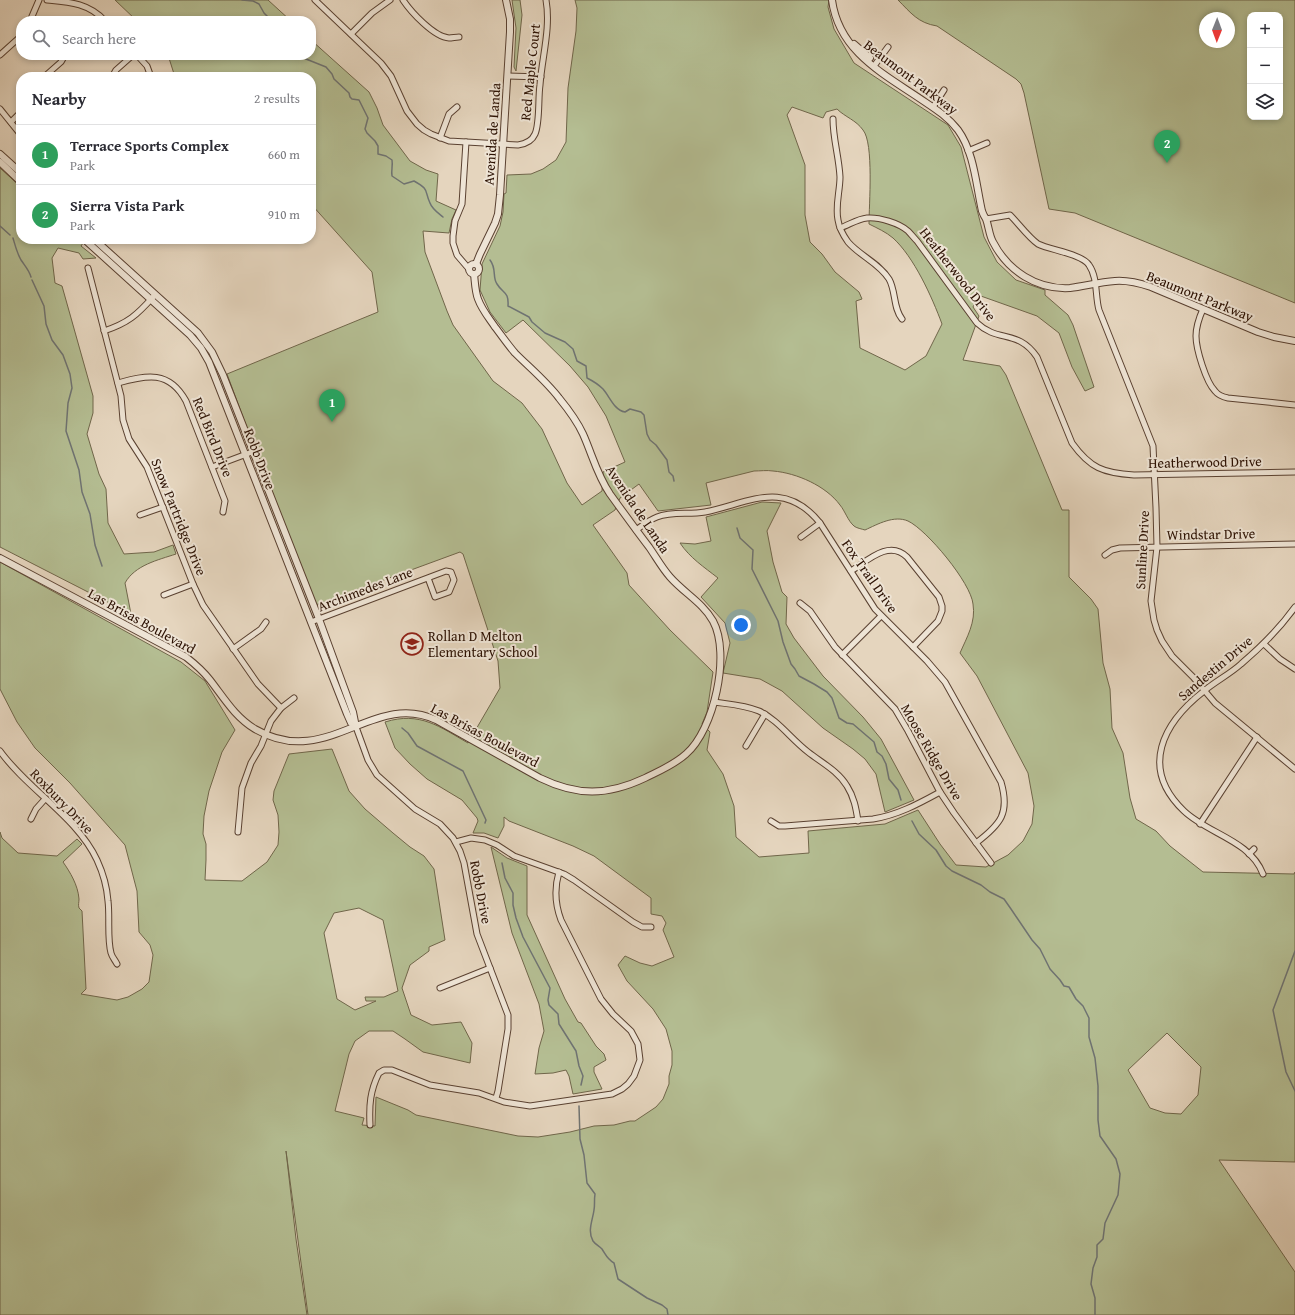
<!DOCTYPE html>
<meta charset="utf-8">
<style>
body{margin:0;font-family:"Gentium Book Plus",serif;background:#f7f7f7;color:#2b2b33}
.controls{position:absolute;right:12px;top:12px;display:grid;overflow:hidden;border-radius:8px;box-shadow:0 2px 6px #0003}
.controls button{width:36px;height:36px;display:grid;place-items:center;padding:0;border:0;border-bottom:1px solid #e1e1e2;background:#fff;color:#2b2b33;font:20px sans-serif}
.compass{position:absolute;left:1199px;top:12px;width:36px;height:36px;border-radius:50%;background:#fff;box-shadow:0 2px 6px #0003;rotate:181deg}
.you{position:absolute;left:741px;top:625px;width:14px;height:14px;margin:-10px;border:3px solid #fff;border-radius:50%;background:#1a73e8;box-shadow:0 0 0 6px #1a73e833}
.badge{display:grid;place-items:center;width:26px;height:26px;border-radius:50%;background:#8f2418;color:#fff;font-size:13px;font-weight:700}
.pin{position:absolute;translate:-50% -33px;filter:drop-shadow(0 1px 2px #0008)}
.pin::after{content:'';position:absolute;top:21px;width:14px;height:12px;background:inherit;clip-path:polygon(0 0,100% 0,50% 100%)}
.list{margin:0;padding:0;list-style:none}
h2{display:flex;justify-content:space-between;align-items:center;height:52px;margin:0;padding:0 16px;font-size:17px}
h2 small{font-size:13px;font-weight:400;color:#7c7c81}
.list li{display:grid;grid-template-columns:26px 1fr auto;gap:12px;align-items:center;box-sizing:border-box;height:60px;padding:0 16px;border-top:1px solid #e1e1e2}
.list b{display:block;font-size:15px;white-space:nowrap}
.list p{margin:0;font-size:13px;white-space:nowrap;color:#7c7c81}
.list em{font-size:13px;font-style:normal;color:#7c7c81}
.icon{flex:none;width:22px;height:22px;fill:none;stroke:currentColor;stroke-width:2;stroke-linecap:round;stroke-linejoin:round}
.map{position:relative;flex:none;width:1295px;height:1315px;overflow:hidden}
.search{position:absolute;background:#fff;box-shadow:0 2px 6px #0003;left:16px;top:16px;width:300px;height:44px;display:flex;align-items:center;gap:10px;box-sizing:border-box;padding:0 14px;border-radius:16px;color:#7c7c81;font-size:15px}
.panel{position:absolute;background:#fff;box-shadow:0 2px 6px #0003;left:16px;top:72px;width:300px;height:172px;border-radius:16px}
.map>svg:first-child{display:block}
</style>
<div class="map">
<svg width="1295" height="1315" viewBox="0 0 1295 1315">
<rect width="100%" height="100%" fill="#e5d5be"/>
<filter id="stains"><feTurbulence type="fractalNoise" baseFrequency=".005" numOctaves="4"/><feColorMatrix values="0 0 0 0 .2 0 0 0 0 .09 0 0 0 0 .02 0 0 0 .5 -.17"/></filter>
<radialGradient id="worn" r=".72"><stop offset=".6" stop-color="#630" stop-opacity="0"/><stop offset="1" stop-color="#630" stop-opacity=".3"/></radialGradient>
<g fill="#b4bd92" stroke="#70664a" fill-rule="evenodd">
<path d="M115,0H268L291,21H137Z"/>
<path d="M512,0H520L522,15L516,71L514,67L516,28Z"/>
<path d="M575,0H829L828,7L834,29L854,63L948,125L961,147L984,237L997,262L1016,280L1045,290V295L1068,315L1073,325L1094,387L1085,391L1072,367L1059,333L1037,316L978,295L973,307L979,316L963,360L1000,366L1006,375L1062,510H1069V577L1091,599L1098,609L1103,663L1110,689L1112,728L1123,753L1130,798L1136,819L1156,831L1170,846L1203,872L1294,874L1295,872V1162L1219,1160L1295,1272V1315H308L286,1151L296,1239L307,1315H0V832L2,838L18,853L57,856L77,839L82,844L63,862C70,872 78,885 79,899C79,902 78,905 79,908L82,911L86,989L81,994L117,1000L128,997L142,989L149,982L153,955L150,945L139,932L137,891L125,845L70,783L35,748L17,722L0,689V562L181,662L205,681L235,730L222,752L209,791L204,816L203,834L206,844V860L205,880L242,881L267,862L278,845L279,832L278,815L273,800L274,791L289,754L332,749L349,791L365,809L393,833L410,847L424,856L434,869L445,940L429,947V951L410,965L402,988L411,1015L432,1025L461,1022L472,1043L470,1063L423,1052L405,1039L393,1031H369L355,1041L349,1054L335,1111L364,1118L362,1125L375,1126L376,1097L408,1110L416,1115L518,1136L538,1137L570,1132L594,1126L614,1125L630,1121H635L656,1107L663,1099L669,1084V1076L672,1065V1051L666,1029L653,1009L627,981L618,965L625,956L640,963L652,966L674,957L663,930L666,923L662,916L651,914V898L594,856L573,846L509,821L504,817V826L498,838L484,833H473L478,821L477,818L462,800L427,779L410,764L395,748L385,722C420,711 440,727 468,743L500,688L498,661L463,554L460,552L313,606L227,374L378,312L372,272L311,204V77H175L168,55H311V40L369,92L377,108L383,125L410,161L426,170L438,174L436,201L456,210L452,219L449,233L423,231L425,252L447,311L453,325L493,381L522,403L542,429L567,483L582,505L602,491L603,472L625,462L606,416L588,387L570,366L523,320L506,333L490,312L480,290L482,264L500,226L503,212L504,194L506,193L507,175L531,174L543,169L556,160L566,142L568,88L576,31L577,8ZM792,107L823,118L826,112L837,109C845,117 856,120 863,130C874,143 869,205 869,224C877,228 886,232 893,238C914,257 932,297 942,324L926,356L905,370L860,348L856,301L862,299L859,292L835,272L822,254L810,242L805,215V165L787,115ZM754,471C760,471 767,470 773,471C797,473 826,486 840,505C845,511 848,521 854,526C856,528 862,529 865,530C878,524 894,515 908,521C927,530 971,583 973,604C976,622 967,637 960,653L977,676L1028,773L1034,806L1032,824L1023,841L1008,855L995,862L986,867L956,865L940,844L918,810L885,824L808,831L809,853L759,857L736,837L734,806L723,774L707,750L710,732L702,724L707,712L713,672L670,630L629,585L627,573L593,525L615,510L620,498L639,484L658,511L711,505L706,483ZM359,908L383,920L398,991L384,997H365L366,1001H376L355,1010L337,999L324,933L334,913ZM1167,1033L1201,1067L1198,1095L1181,1114L1165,1113L1150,1108L1128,1070Z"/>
<path d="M898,0H1295V303L1075,213L1049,209L1024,93L1021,84L1016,79L937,26C918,23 911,13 898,0ZM1250,15H1280V117H1250ZM1205,18H1229V42H1205Z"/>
<path d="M0,168L21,187V239H78L83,243L81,246L96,258L83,259L79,253L58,248L52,258L55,283L62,286L93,396V413L87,434L99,474L106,489L108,523L124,554L154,552L173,545L176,554C158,560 135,565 125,583L131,614L0,547Z"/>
<path d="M762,502L781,503L767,531L773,562L782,592L787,597L786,624L794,638L823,676L863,717L881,739L914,800L885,812L876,774L865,759L853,749L823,728L782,691L760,679L723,673L730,643L725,623L701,597L718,578C704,567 690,558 680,543L695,544L711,541L706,517Z"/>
<path d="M491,847L507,858L527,866V915L565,999L578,1022L581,1023L596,1046L604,1054L606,1060L594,1067V1072L602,1089L573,1094L569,1076L566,1070L553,1073L535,1074L539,1048L544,1031L539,1004L512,933Z"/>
</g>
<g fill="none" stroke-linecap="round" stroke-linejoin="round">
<g stroke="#6f7372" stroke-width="1.5">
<path d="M242,0L253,1L259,4L264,13L269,18L276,21"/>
<path d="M302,55L306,59L326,67L332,74L334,79L349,93L350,97L352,99L359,100L368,118L365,129L367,133L375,141L378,146V154L386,156L392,160C393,166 391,170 392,176L404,184L414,181C430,190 424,190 430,203C432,209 438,213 443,217"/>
<path d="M0,226L10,235"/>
<path d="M13,238C15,245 17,253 21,260C25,266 29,270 31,277"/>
<path d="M490,260C497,269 492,277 497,284C503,294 509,291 508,306L529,317L532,322L545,333L565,342L573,349L577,361L586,366L587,378C593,381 598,384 603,389C610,397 614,410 625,412L630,409L641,412L644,415L647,434L650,440L656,445L667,460L669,472L673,476L674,481"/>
<path d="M32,280L44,306L46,324L52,340L63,355L70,374L72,388L68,403L66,431L79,470L82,492L90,514L95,545L102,566"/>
<path d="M737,528L740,538L753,550L752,569L778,621L783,642L791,664L795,669L799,676L814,684L827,692L832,698L839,718L847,723L853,724L874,742L877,752L882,756L886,764L889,779L898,790L901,800"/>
<path d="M402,728L408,733L417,746L463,771L486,820L485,823"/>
<path d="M912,821L919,834L936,850L946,866L952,871L981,885L990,892L1004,899L1011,909L1032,940L1040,949L1050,969L1060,980L1064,986L1069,987L1076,999L1083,1006L1089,1018V1037L1095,1058L1098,1086V1120L1100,1136L1116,1159L1120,1174L1118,1195L1105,1223L1103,1239L1097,1245V1257L1093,1268L1091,1284L1095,1298V1315"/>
<path d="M502,863L505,878L513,893V905L516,918L523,937L550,988L548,1000L549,1005L558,1014L559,1024L576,1051L579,1066L583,1076L581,1085"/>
<path d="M1295,951L1273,1010L1286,1072L1295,1091"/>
<path d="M579,1106L580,1139L584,1155L587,1183L595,1194C594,1200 595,1205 594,1210C593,1219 587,1231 593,1241C595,1244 599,1246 602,1249C606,1255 607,1259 614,1263L618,1279L647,1298L662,1305L667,1309L668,1315"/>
</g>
<g stroke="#5a4131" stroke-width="7">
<g id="minor">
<path d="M47,0C69,2 89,3 105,21"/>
<path d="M315,0L381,63L391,76L407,111L417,124L424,130L431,134L449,141L518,145C525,144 532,141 535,134C540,123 538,98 540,85C542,57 551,28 546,0"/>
<path d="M403,0C411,12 434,37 449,38C452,38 456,37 459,37"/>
<path d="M30,21L39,0"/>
<path d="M351,34L372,13L390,0"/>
<path d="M0,55L21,36"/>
<path d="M137,55L147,66L151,77"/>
<path d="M874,66L888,47"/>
<path d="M508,76L541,77"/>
<path d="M44,77L61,62L65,55"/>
<path d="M112,77L116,70L133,55"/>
<path d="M933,107L944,90"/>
<path d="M0,109L21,135"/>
<path d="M833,119C833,139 839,157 840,177C840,191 835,206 838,220C839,227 843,235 848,242C860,256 879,263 889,279C896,291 893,308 902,319"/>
<path d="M11,122L21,112"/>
<path d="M440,138L449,114L457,107"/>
<path d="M466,142L462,204L455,221L453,236V243L457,255L469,269"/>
<path d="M968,151L987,143"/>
<path d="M986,219L1010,215C1018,223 1029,238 1038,244C1050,250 1082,254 1089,265C1098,278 1095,296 1099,310L1153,446L1156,508L1157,547L1151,601L1154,620L1157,630L1162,641L1172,656L1193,677L1215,703L1295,769"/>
<path d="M840,228C849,225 857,219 867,218C879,217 899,223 908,231C911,234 914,238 917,241L977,323C998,343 1018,329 1037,357L1072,443C1090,468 1103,473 1134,475L1295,472"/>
<path d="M88,268L121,396L123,420L129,439L147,467L193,584L203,605L258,684L281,708"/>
<path d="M1203,309C1199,318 1196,326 1196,336C1196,349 1206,382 1215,391C1218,395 1223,397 1228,398L1295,405"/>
<path d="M104,331C128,323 137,315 153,297"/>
<path d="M118,383C147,375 169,370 186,401L225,501L223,512"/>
<path d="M212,467L252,452"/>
<path d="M140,515L163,507"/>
<path d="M636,530C643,525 649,520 657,517C672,511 689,515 705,512C749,503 784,478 820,523L875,609L927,661L945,682L1001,782C1010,813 1001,824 976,843"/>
<path d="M801,537L820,523"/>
<path d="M1105,555L1112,550L1120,548L1295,544"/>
<path d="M851,571C867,561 889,539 907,557L939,597L942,606V611L938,621L913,647"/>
<path d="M164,595L193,584"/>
<path d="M800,603L810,611L835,647L895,709L908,731L940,792L954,813L991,863"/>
<path d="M311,622L446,571L451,572L454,580L449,592L435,597L428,578"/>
<path d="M1264,644L1280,659L1295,669"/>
<path d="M233,649L261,629L266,622"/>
<path d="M842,655L881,616"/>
<path d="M714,702C728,704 745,705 759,711C778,720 791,739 808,752C822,763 838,771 847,786C854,797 856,808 858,821"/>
<path d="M356,727L368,760L377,775L415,809L440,824L453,838L460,851L464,863L477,934L508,1015V1029L498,1091L496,1098"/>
<path d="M746,746L765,714"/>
<path d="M0,751C28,790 77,817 97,860C103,873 107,887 108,901C110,917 107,939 111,953C112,957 115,960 117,964"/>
<path d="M31,819L36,809L45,799"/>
<path d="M771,821L779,826H785L873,819C898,815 918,804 940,792"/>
<path d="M1200,824L1257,737"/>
<path d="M238,832L242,788L251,763L261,746L271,721L281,708L294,698"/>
<path d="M456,842L471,838L485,840L497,845L514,856L564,874L574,880L633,922L642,927H651"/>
<path d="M1249,854L1254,849"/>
<path d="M1263,874C1250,840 1208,834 1184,811C1139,768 1163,723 1204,691C1216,681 1230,674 1241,664C1261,647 1280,628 1295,607"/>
<path d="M440,988L490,968"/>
<path d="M370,1125C369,1105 370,1091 379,1073L384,1070H392L430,1085L479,1093L504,1102L530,1106L612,1094L622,1089L628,1084L634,1076L640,1060L638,1044L631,1031L613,1014L601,999L561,920C555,904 554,889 559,872"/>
</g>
</g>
<g stroke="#5a4131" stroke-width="8">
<g id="tertiary">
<path d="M832,0C839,53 886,75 925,102C937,110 949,118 958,130C974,152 976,184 982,211C983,214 984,216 986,219C989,227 989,235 993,242C1008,271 1037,290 1070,288C1085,286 1100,282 1115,281C1127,280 1139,283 1151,287L1258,332L1274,337L1295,341"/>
<path d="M854,44L870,58"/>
<path d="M0,154L21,173"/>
<path d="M0,162L21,182"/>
<path d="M84,239L190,335L201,348L209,362L347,714L351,723L356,727"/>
<path d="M94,239L198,333L212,352L223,375L319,619L353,712L356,727"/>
<path d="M476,264L480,254L495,223L498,214L500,195L510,32V19L506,0"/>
<circle cx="474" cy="269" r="5"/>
<path d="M0,558L186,657C195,664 203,671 210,680C224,698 235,717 255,729C327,771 373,690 436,720L540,778C577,796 607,796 645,778C659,771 674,765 686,754C714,730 731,654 713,621C703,603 684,593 670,577C662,568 656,557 649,547C636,530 623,512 610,494C597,475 592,454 583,434C577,421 568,409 559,398C546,381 530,368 515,353C508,345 502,336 495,327C489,318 482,310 478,299C475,291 475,282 474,274"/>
</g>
</g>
<use href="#minor" stroke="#eee4d5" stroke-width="5"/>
<use href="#tertiary" stroke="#eee4d5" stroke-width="6"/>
</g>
<defs>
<g id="school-ring" transform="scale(1.15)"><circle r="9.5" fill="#eee4d5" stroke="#8f2418" stroke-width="1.5"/><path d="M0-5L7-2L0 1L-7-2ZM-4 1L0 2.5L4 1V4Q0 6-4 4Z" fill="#8f2418"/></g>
</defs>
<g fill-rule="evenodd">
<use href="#school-ring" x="412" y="644"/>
</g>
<g text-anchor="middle" stroke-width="4" stroke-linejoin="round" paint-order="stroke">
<g font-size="14" fill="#2b1002" stroke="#eee4d5">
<text transform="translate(530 72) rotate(-84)" y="5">Red Maple Court</text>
<text transform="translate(911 77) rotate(37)" y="5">Beaumont Parkway</text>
<text transform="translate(492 134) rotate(-86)" y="5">Avenida de Landa</text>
<text transform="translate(958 274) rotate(52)" y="5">Heatherwood Drive</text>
<text transform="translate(1200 296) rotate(22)" y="5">Beaumont Parkway</text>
<text transform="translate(213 437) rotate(68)" y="5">Red Bird Drive</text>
<text transform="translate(260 459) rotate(69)" y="5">Robb Drive</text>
<text transform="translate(1205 462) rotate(-1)" y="5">Heatherwood Drive</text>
<text transform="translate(638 509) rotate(56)" y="5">Avenida de Landa</text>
<text transform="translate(179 517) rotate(68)" y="5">Snow Partridge Drive</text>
<text transform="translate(1211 534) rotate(-1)" y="5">Windstar Drive</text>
<text transform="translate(1142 550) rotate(-87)" y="5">Sunline Drive</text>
<text transform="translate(870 576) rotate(55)" y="5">Fox Trail Drive</text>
<text transform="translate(365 589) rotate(-21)" y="5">Archimedes Lane</text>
<text transform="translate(142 621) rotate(29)" y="5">Las Brisas Boulevard</text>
<text transform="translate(1215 668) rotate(-40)" y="5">Sandestin Drive</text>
<text transform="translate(485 735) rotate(28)" y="5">Las Brisas Boulevard</text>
<text transform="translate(932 752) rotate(60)" y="5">Moose Ridge Drive</text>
<text transform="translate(62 801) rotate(46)" y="5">Roxbury Drive</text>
<text transform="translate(481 892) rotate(79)" y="5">Robb Drive</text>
</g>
<g font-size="14" fill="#2b1002" stroke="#eee4d5" text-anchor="start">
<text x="428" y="641">Rollan D Melton<tspan x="428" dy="16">Elementary School</tspan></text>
</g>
</g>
<rect width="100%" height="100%" filter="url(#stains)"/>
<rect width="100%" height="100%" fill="url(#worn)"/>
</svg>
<div class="controls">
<button>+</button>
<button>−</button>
<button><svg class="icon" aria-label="layers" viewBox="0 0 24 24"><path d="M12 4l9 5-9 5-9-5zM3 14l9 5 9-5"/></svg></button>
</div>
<svg class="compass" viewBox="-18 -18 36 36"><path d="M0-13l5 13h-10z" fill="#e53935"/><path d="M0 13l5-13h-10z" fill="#7c7c81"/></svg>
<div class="you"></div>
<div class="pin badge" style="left:332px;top:422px;background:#2e9e5b">1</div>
<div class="pin badge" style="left:1167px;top:163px;background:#2e9e5b">2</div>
<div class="search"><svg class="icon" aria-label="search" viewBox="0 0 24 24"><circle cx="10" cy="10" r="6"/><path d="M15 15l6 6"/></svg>Search here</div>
<section class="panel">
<h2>Nearby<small>2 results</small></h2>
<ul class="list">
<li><span class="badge" style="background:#2e9e5b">1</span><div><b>Terrace Sports Complex</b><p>Park</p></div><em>660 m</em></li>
<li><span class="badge" style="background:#2e9e5b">2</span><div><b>Sierra Vista Park</b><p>Park</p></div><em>910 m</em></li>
</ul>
</section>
</div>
